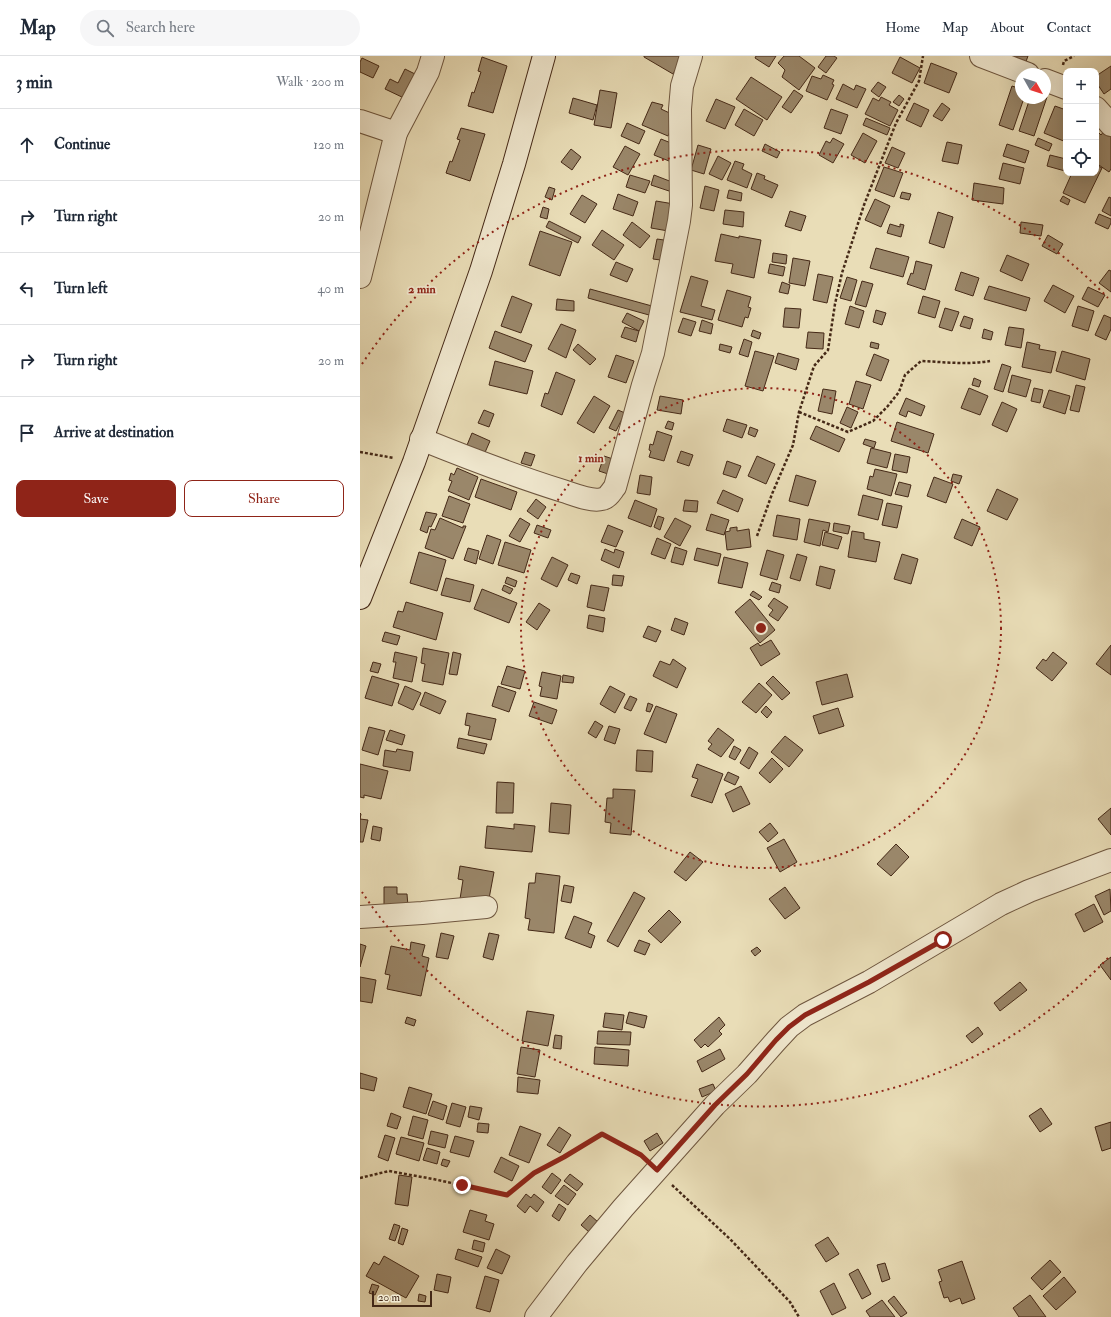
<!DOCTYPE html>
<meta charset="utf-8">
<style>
body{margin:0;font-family:"IM FELL Double Pica",serif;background:#f6f6f7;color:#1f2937}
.controls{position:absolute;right:12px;top:12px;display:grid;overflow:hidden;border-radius:8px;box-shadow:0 4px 16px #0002}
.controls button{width:36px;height:36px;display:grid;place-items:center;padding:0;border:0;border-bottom:1px solid #e0e1e3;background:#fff;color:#1f2937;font:20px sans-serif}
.compass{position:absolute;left:655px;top:12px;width:36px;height:36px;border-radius:50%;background:#fff;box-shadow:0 4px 16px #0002;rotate:129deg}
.scale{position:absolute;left:12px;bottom:10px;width:60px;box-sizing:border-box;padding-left:4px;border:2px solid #452917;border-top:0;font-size:11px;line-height:14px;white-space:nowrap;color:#452917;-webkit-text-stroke:3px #f1e9d0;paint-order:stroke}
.stop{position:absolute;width:12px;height:12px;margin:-9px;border:3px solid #8f2418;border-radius:50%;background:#fff}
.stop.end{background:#8f2418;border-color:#fff;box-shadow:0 1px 4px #0008}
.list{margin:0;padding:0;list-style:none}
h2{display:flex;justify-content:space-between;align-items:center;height:52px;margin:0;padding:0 16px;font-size:17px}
h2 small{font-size:13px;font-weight:400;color:#747a83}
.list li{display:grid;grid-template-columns:26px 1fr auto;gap:12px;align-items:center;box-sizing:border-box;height:72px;padding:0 16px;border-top:1px solid #e0e1e3}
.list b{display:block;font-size:15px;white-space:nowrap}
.list em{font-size:13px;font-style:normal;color:#747a83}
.actions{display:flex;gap:8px;padding:12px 16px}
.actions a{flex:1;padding:9px 0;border:1px solid #8f2418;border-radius:8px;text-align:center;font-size:14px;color:#8f2418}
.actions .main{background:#8f2418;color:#fff}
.icon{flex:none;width:22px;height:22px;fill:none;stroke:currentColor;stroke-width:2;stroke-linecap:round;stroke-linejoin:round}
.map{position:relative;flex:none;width:751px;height:1261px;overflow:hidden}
header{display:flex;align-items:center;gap:24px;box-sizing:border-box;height:56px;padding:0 20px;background:#fff;border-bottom:1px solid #e0e1e3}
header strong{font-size:19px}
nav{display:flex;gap:22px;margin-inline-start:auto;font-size:14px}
.search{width:280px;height:36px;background:#f6f6f7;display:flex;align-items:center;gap:10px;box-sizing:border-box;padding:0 14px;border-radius:22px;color:#747a83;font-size:15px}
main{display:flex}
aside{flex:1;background:#fff}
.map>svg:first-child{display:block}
</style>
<header>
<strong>Map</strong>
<div class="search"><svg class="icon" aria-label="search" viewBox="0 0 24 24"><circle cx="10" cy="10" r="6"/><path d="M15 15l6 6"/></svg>Search here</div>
<nav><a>Home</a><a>Map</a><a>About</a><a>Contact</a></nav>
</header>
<main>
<aside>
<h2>3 min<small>Walk · 200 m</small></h2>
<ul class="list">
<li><svg class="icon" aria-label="ahead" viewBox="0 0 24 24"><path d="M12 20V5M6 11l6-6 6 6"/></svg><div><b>Continue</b></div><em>120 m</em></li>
<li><svg class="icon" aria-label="right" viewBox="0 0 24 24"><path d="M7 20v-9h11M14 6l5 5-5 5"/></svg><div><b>Turn right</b></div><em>20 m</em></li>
<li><svg class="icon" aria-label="left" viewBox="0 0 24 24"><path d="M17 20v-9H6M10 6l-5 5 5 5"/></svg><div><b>Turn left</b></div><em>40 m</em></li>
<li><svg class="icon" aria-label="right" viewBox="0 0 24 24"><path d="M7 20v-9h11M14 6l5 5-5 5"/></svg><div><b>Turn right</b></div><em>20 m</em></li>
<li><svg class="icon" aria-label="arrive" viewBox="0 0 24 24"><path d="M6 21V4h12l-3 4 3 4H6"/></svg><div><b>Arrive at destination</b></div></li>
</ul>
<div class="actions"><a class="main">Save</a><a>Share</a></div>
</aside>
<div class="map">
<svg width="751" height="1261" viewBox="0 0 751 1261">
<rect width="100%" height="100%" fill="#e9ddb7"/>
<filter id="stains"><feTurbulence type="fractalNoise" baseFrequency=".005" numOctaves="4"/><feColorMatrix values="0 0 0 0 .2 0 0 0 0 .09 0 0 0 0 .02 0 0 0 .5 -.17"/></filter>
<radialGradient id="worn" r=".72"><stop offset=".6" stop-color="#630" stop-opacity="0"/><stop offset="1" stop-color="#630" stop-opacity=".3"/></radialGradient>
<g fill="#9a876a" stroke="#452917">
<path d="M284,0H323L313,18L284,1Z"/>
<path d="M396,0H416L409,11L395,2Z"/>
<path d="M424,0H439L455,12L439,34L422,21L425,14L418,7Z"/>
<path d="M466,0H474L477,2L466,17L458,11Z"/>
<path d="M646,0H668L664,11Z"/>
<path d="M122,1L147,10L133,57L108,50L112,36L114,37L121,16L118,15Z"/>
<path d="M540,1L560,12L552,27L532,17Z"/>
<path d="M2,2L19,10L13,22L0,16V6Z"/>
<path d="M571,7L597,17L589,37L564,27Z"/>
<path d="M751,10V33L744,38L736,26V20Z"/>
<path d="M45,13L59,20L46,43L25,33L30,23L38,27Z"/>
<path d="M463,19L474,24L472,28L474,29L467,44L446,35L452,20L461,23Z"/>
<path d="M391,21L422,41L407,64L376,43Z"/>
<path d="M518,26L526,31L519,41L511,35Z"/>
<path d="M483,28L494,34L496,29L506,33L497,52L476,43Z"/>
<path d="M652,30L661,33V42H664L653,74L639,69Z"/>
<path d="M240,34L257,37L251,72L234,69Z"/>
<path d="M434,34L443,40L431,57L422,51Z"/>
<path d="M539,39L544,43L539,50L533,46Z"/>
<path d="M685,40L687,41L674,80L659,75L670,42H685Z"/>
<path d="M521,41L531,46L529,49L538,54L530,70L505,58L513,42L519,45Z"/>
<path d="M213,42L237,49L233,64L209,57Z"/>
<path d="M356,43L375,51L365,73L346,65Z"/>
<path d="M292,46L303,49L301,53L316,60L308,80L282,69Z"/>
<path d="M554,47L569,54L561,71L546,64Z"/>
<path d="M582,47L590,53L582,65L573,60Z"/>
<path d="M695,50L706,54V86L684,77Z"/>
<path d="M384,53L403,64L394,80L375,69Z"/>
<path d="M471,53L488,59L481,78L464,72Z"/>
<path d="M506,62L530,72L527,79L503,69Z"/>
<path d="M267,67L285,75L279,88L261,80Z"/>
<path d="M101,72L125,78L110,125L86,117L90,105L92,106L100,84L97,83Z"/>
<path d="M736,74L741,79L745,74L751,79V113L749,116L736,107Z"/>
<path d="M503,77L517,85L505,107L491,99Z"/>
<path d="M473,82L484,88L473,107L459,99L466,85L470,87Z"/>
<path d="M678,82L692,88L689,95L675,89Z"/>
<path d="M301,83L316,89L309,105L294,99Z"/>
<path d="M587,86L602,89L598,108L582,105Z"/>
<path d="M405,88L420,96L417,102L402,95Z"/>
<path d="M647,88L669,95L665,107L643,100Z"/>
<path d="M338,89L351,93L344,118L331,114Z"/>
<path d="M265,90L280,98L268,119L253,111Z"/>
<path d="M532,91L545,97L538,112L525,107Z"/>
<path d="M211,93L221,101L212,114L201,106Z"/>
<path d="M690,99L706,103L705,115L687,110Z"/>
<path d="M358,100L371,107L362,124L349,118Z"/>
<path d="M375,105L384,108L382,113L392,118L387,132L367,124Z"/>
<path d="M643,107L664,112L660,128L639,123Z"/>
<path d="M736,109L742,112L725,147L703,137L712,117H736Z"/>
<path d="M524,111L543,117L534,141L515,134Z"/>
<path d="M397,117L405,120L404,123L418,129L412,142L391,133Z"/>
<path d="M270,119L290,125L285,137L266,131Z"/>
<path d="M294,119L312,126L309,135L291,129Z"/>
<path d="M614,127L644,132L643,148L612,144Z"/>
<path d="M345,130L359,134L354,155L340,152Z"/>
<path d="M189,131L195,133L192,144L185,141Z"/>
<path d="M369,134L382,137L381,145L367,142Z"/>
<path d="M542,136L551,138L549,144L540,142Z"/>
<path d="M258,138L278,146L273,160L253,153Z"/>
<path d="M222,139L237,148L225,167L210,158Z"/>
<path d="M703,140L710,144L708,149L700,145Z"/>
<path d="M749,141L751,142V160L742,155Z"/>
<path d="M515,143L530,150L521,171L505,164Z"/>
<path d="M296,145L320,149L314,176L291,172Z"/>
<path d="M183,151L189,153L187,163L180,161Z"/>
<path d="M365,154L384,156L383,171L363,168Z"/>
<path d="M430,155L446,160L441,175L425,170Z"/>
<path d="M578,156L593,161L584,192L569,187Z"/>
<path d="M739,158L751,163V167L748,173L735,167Z"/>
<path d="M189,165L221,181L218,187L186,171Z"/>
<path d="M272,166L290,180L280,192L263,179Z"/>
<path d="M661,166L683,169L681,180L660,177Z"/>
<path d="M530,168L540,171V168L544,169L541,181L527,177Z"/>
<path d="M242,174L264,189L254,204L232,189Z"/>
<path d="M180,175L212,186L200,220L169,209Z"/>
<path d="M361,178L379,182V180L401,184L394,222L371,217L373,208L355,205Z"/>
<path d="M688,179L703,188L697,198L682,190Z"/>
<path d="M297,183L311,185L308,205L293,203Z"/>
<path d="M516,192L549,201L543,221L510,212Z"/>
<path d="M413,197L427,199L426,208L412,206Z"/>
<path d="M647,199L669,208L662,225L640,215Z"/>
<path d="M433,202L450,205L445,230L429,227Z"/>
<path d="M556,205L572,209L565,234L547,228L551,217L553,218Z"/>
<path d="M256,206L273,213L267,226L250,219Z"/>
<path d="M410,208L425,211L423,220L408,217Z"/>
<path d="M749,214L751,215V236L739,227Z"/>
<path d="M601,216L619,222L613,240L595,234Z"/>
<path d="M458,218L473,221L467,247L453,244Z"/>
<path d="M331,220L348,225L341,250L355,254L352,264L320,256Z"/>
<path d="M487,221L497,224L491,245L480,242Z"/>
<path d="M502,225L513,228L506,251L495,248Z"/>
<path d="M422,226L430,229L428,238L419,236Z"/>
<path d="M693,229L714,240L705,257L684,245Z"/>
<path d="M629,230L670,242L666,255L624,243Z"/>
<path d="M728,231L745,239L738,251L722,243Z"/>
<path d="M230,233L292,250L289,259L228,242Z"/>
<path d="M367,234L391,241L388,251L391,252L388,262L385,261L382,271L358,264Z"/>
<path d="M152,240L172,248L161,277L141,270Z"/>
<path d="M563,240L580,245L575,262L558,257Z"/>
<path d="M197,243L214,245V255L196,254Z"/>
<path d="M490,250L504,255L499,272L485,268Z"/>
<path d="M718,250L734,255L728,275L712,270Z"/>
<path d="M425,252L441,253L439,272L423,271Z"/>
<path d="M585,252L599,256L592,275L579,271Z"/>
<path d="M516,254L526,257L522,269L513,266Z"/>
<path d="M267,257L284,265L279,275L262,266Z"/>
<path d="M744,259L751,262V273L746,284L735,279Z"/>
<path d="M604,260L613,263L610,273L600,270Z"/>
<path d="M323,262L336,266L331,280L318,276Z"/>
<path d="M342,264L353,268L351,278L339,275Z"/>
<path d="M201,268L216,274L206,302L188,293Z"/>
<path d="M265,271L279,275L276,286L261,281Z"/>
<path d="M649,271L664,273L661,292L645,289Z"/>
<path d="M624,273L633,276L631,284L622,282Z"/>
<path d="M393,274L401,277L399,283L391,280Z"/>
<path d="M135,275L172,289L165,306L129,292Z"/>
<path d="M448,276L464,277L463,293L446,292Z"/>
<path d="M384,283L392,286L388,301L379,298Z"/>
<path d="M511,286L519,288L518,293L510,291Z"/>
<path d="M667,286L680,289L679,293L696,296L691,317L662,311Z"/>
<path d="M218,288L236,303L230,309L213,294Z"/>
<path d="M360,288L372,291L370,297L359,294Z"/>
<path d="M395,295L414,300L403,335L385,330Z"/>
<path d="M702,295L730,303L725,324L696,315Z"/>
<path d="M418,297L439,303L436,314L415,307Z"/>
<path d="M514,298L529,304L521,325L506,319Z"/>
<path d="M256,299L274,305L266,327L248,321Z"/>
<path d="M135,305L173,315L167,338L129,329Z"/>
<path d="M642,308L651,311L643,336L634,333Z"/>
<path d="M196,316L215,324L202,359L181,350L185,337L188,338Z"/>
<path d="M652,319L671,324L666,341L648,336Z"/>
<path d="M614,322L621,325L619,331L612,329Z"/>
<path d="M496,325L511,329L503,353L489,348Z"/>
<path d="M716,329L725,331L719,356L710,354Z"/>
<path d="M609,332L628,340L620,359L601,352Z"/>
<path d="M674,332L683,334L680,347L671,345Z"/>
<path d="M463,333L476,335L472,358L458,355Z"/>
<path d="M689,334L710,340L705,358L683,351Z"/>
<path d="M234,340L250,350L234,377L217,367Z"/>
<path d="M300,340L323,344L321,358L297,354Z"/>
<path d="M546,342L565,350L561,360L548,355L546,361L539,358Z"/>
<path d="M642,346L657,353L647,376L632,369Z"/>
<path d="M487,351L498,356L491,372L480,367Z"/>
<path d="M124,354L134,358L129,371L118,367Z"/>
<path d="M258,354L265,357L256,375L249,372Z"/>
<path d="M367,363L387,369L382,382L363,375Z"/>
<path d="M308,365L314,367L312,374L305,372Z"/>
<path d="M537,366L574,378L568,397L531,385Z"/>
<path d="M456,370L485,383L479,396L450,383Z"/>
<path d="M390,371L398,374L395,381L388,378Z"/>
<path d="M297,375L312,380L304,405L289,401L291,395L289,394L290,388L293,389Z"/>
<path d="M112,377L130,385L123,401L105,394Z"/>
<path d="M505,383L516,386L514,392L503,388Z"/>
<path d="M511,392L531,397L527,412L507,407Z"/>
<path d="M321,395L333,399L329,410L317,406Z"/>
<path d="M165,396L175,399L171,410L161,407Z"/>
<path d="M535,398L550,401L547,417L532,414Z"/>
<path d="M244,400L256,404L251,419L239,415Z"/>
<path d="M397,400L415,408L406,428L388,420Z"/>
<path d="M367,405L381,410L376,422L363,418Z"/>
<path d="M97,412L118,421L109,444L88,435L92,425L89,424L91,417L94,419Z"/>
<path d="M515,413L537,418L531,440L507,433L510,420L513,421Z"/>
<path d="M593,418L602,420L599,428L591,425Z"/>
<path d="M280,419L292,421L290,439L277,437Z"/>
<path d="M436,419L456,425L448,450L429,445Z"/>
<path d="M574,421L593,428L586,447L567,440Z"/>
<path d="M121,423L157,436L151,454L115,441Z"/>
<path d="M539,426L551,429L548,441L535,438Z"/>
<path d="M637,433L658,443L647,464L627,455Z"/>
<path d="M363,434L383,443L378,456L357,447Z"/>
<path d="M503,439L523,444L518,464L498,459Z"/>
<path d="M89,440L110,448L103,467L82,460Z"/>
<path d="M176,443L186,451L178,463L167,455Z"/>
<path d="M275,444L297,453L291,471L268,462Z"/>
<path d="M325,444L338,445L337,456L323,455Z"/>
<path d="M527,447L542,450L537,472L522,469Z"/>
<path d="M66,456L77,458L71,471L69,470L67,477L60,474Z"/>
<path d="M351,458L369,464L364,479L346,474Z"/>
<path d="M417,459L440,463L437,484L413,480Z"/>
<path d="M298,460L304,462L300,474L294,471Z"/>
<path d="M80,462L103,472V470H106L93,503L65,492L71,473L75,474Z"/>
<path d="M160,462L170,468L160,486L149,480Z"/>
<path d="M315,462L331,470L320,490L304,481Z"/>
<path d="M449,463L470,467L468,476L463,474L460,490L444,486Z"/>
<path d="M602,463L620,471L612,490L594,482Z"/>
<path d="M474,467L490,470L488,478L473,475Z"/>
<path d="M177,469L191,474L188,482L174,477Z"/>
<path d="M248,469L263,475L256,491L241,486Z"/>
<path d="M377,471V475L389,473L391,491L367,494L365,476L370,475V472Z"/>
<path d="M492,475L504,477V483L520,486L516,506L488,501Z"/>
<path d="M465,476L482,481L478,493L462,489Z"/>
<path d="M127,479L141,484L133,508L119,503Z"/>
<path d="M297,482L311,488L305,503L291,498Z"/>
<path d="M145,486L171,494L164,517L138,509Z"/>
<path d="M315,491L327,495L323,509L311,506Z"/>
<path d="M108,492L119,495L116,508L104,504Z"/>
<path d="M337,492L361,498L358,510L334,504Z"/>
<path d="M245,493L254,497L255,493L264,496L263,500L259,512L241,504Z"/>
<path d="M407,494L424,499L417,524L400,519Z"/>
<path d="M59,496L86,504L77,535L50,527Z"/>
<path d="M437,498L447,501L440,525L430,522Z"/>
<path d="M542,498L558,503L551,528L534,523Z"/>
<path d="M192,501L208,509L197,531L181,523Z"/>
<path d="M364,501L388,507L382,532L358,527Z"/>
<path d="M460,510L475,514L470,533L456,529Z"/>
<path d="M211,517L220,520L217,528L208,524Z"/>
<path d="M253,519L264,520L262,530L252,529Z"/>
<path d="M147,521L157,525L155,531L145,527Z"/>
<path d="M86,522L114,529L110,546L81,539Z"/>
<path d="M412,526L421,529L419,537L409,534Z"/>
<path d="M144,529L153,533L150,538L142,534Z"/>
<path d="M231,529L249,532L244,555L227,551Z"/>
<path d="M122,533L157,547L149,567L114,553Z"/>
<path d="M393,535L402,541L399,544L390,539Z"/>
<path d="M414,542L428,551L418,565L409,559L413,554L408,550Z"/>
<path d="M390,543L415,574L400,587L375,556Z"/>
<path d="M46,546L83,557L76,584L33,571L38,555L43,556Z"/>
<path d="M179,547L190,554L177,574L166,566Z"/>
<path d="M229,559L245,562L243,576L227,572Z"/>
<path d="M315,562L328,567L324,579L311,574Z"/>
<path d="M288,570L301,575L296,586L283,581Z"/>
<path d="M25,576L40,580L37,589L22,585Z"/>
<path d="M411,584L420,598L401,610L390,592L398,587L400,590Z"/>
<path d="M751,589V619L736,608Z"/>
<path d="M63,592L89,597L83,629L62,625L65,608L61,607Z"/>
<path d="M35,596L57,601L52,626L33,622L36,606H33Z"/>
<path d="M93,596L101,598L97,619L89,618Z"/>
<path d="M693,596L707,607L692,625L676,612L683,603L686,605Z"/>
<path d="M313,603L326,612L317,632L293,620L300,605L310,609Z"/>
<path d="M13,606L21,608L18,617L10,615Z"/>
<path d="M147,610L165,615L160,633L141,628Z"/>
<path d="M182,616L201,620L197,643L180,640L182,631L179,630Z"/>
<path d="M487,618L493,641L462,649L456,626Z"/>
<path d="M203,619L214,621L213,627L202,626Z"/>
<path d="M12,620L39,628L32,650L5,642Z"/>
<path d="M413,620L430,637L422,644L406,627Z"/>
<path d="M399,627L412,639L396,657L382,646Z"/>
<path d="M45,630L61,637L53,654L38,647Z"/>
<path d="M138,630L156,636L149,656L132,650Z"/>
<path d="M250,630L265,638L255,657L240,648Z"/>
<path d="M65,636L86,645L80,658L60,649Z"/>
<path d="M270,640L277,643L271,655L264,652Z"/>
<path d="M174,646L197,654L192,668L169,660Z"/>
<path d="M288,647L293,649L290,656L286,655Z"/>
<path d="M296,650L317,658L306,687L284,678Z"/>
<path d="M406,650L412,656L407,662L401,656Z"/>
<path d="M478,652L484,670L459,678L453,660Z"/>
<path d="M107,657L136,663L131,684L108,679L110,670L105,669Z"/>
<path d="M235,665L243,670L236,682L228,677Z"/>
<path d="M249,670L260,673L255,688L244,684Z"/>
<path d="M9,671L25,675L18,699L2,694Z"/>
<path d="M358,672L374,684L361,701L348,693L352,688L348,685Z"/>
<path d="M30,674L45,679L42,689L26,684Z"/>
<path d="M425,680L443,694L429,711L411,696Z"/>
<path d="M99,682L127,688L124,698L97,692Z"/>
<path d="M374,690L381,694L375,704L369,701Z"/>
<path d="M389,691L398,697L389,713L380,707Z"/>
<path d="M37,693L53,696L50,715L23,710L25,694L36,696Z"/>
<path d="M277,694L293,695L292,716L276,715Z"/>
<path d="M412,702L423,713L410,727L399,717Z"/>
<path d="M0,708L28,715L21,743L4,739V742L0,741Z"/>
<path d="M337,708L363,718L352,747L331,740L338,723L332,721Z"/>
<path d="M368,716L379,721L375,729L364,724Z"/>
<path d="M137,726L154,727L153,757H136Z"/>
<path d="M381,730L390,748L373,756L365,738Z"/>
<path d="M253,733L275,734L271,779L250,777L251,767L245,766L247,742H253Z"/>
<path d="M191,747L211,749L209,778L189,776Z"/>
<path d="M751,752V779L738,763Z"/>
<path d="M0,757L1,758L0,763L8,764L3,786H0Z"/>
<path d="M410,767L418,777L408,786L399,776Z"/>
<path d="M154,768L175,770L172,796L125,792L127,770L154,773Z"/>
<path d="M13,770L22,772L20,785L11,783Z"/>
<path d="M424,783L437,806L420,816L407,792Z"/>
<path d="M536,788L549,801L531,820L517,808Z"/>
<path d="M330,796L343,806L326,825L314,816Z"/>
<path d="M100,810L134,816L128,848L100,843L103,824L98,823Z"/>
<path d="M176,817L200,820L194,877L168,874L170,863L165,862L169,827H175Z"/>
<path d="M204,829L214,831L211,847L201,845Z"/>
<path d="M24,831H37V838H47L48,850H24Z"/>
<path d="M425,831L440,852L425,863L409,843Z"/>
<path d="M750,833L751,855L744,859L735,840Z"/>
<path d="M274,836L285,842L258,891L247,885Z"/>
<path d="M734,848L743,866L724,876L715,858Z"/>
<path d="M309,854L321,866L301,887L288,875Z"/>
<path d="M214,860L232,867L228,877L235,880L231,892L205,882Z"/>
<path d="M81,877L94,880L88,903L76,901Z"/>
<path d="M129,877L139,879L133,904L123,901Z"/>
<path d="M279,884L290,888L285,899L274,895Z"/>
<path d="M51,886L65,889L62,900L69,902L61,940L27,933L30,919L25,918L31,890L50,894Z"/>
<path d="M0,888L6,890L0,911Z"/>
<path d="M397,891L401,895L395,900L391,895Z"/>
<path d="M751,901V924L740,909Z"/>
<path d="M0,921L16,924L12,947L0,945Z"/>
<path d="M660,926L667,934L640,955L634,947Z"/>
<path d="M167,955L194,959L188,990L162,985Z"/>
<path d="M269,956L287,960L284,972L266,967Z"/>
<path d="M245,957L264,959L262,974L243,971Z"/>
<path d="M47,961L56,964L54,970L45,967Z"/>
<path d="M359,961L365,969L359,975L362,978L348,991L345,988L341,992L334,984Z"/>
<path d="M618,971L623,978L612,987L606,980Z"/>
<path d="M238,975L271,976L270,989L237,988Z"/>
<path d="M195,979L202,980L201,993L193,992Z"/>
<path d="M161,991L180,994L175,1021L157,1018Z"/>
<path d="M235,991L269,994L268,1010L234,1008Z"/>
<path d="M360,993L365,1003L342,1016L337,1005Z"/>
<path d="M0,1017L17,1022L14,1035L0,1032Z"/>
<path d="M158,1021L180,1024L178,1038L157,1036Z"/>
<path d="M353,1028L356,1035L342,1041L339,1033Z"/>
<path d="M49,1031L72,1038L66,1058L43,1051Z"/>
<path d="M73,1045L87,1050L83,1064L68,1059Z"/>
<path d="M92,1047L106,1051L100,1071L86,1067Z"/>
<path d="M110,1050L122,1052L119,1064L108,1061Z"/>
<path d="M681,1052L692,1068L680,1076L669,1060Z"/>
<path d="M31,1057L41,1061L37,1073L27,1070Z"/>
<path d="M53,1060L68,1064L63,1083L48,1079Z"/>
<path d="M751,1066V1092L742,1095L735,1071Z"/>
<path d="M118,1067L129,1068L128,1077L117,1076Z"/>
<path d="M160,1070L181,1078L169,1107L149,1099Z"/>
<path d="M199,1071L211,1079L200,1097L187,1089Z"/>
<path d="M71,1075L88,1079L85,1092L68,1088Z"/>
<path d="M297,1077L303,1087L290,1095L284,1085Z"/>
<path d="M25,1079L35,1082L28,1105L18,1101Z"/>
<path d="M95,1080L114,1085L109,1101L90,1096Z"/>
<path d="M41,1081L64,1087L59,1105L36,1098Z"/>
<path d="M67,1092L80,1096L77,1108L63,1104Z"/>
<path d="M141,1101L159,1110L152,1125L134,1116Z"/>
<path d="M83,1103L90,1105L87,1111L81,1109Z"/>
<path d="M192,1117L201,1124L191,1138L182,1131Z"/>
<path d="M210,1118L223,1128L217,1135L204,1125Z"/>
<path d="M39,1119L52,1121L48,1150L35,1148Z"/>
<path d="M204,1129L216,1138L208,1149L195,1140Z"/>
<path d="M166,1138L171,1142L174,1138L184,1146L177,1156L170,1150L165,1157L157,1150Z"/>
<path d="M199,1148L206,1153L199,1165L192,1160Z"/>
<path d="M110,1154L127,1159L125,1165L134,1168L129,1184L103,1176Z"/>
<path d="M230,1159L238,1166L229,1176L221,1169Z"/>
<path d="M34,1168L40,1170L35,1185L29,1183Z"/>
<path d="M42,1172L48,1174L43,1189L38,1187Z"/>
<path d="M468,1181L479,1198L466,1206L455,1189Z"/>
<path d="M114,1184L125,1187L123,1196L112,1193Z"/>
<path d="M98,1193L122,1201L118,1211L95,1203Z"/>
<path d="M136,1193L150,1200L142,1218L127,1212Z"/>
<path d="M24,1200L59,1220L46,1242L6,1220L14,1206L19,1209Z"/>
<path d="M690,1204L701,1216L682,1234L671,1222Z"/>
<path d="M602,1205L615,1243L602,1248L600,1242L590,1246L588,1241L584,1242L579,1226L582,1225L578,1214Z"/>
<path d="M525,1207L530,1223L522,1226L517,1209Z"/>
<path d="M498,1213L511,1238L502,1243L489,1218Z"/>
<path d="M77,1218L91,1221L88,1237L74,1234Z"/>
<path d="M125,1220L139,1224L130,1256L116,1252Z"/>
<path d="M704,1221L716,1236L696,1254L683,1240Z"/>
<path d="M474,1227L486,1252L472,1259L460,1235Z"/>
<path d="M12,1228L19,1230L15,1239L9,1237Z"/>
<path d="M59,1238L66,1240L65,1246L58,1245Z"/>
<path d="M670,1239L686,1261H659L653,1252Z"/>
<path d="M534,1240L547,1257L541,1261L528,1245Z"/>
<path d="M522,1244L535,1261H510L506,1255Z"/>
</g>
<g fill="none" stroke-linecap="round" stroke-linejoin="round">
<g stroke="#6e563f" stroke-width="24">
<g id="street">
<path d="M621,0L668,18"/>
<path d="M685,24L706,32"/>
<path d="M736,52L751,69"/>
<path d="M0,65L36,77"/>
<path d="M0,221L36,77L68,16L73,0"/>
<path d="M61,383C108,402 155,420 203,435C213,438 231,446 242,443C248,442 251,436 255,431L283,329L293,297L319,165L321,149L320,53L322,30L331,0"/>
<path d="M0,861L62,857L126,851"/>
<path d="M176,1261L217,1207L263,1152L355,1049L387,1018L416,985L429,971L445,959L509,926L641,848L669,835L751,804"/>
</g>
</g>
<g stroke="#452917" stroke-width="24">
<path id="secondary" d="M0,542L54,406L121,215L154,108L184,0"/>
</g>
<g stroke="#452917" stroke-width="2.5" stroke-dasharray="3 2" stroke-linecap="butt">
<path d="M703,9L704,5L714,0"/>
<path d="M439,356L488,376L513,365L527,351L539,336L545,319L561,305C584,306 607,309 630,305"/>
<path d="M0,396L34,402"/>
<path d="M397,480L412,438L433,389L439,356L454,310L468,294L475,248L482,217L504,149L536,67L559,25L563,0"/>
<path d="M0,1122L29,1115L73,1123L147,1139L174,1117L204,1101L241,1078L283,1101"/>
<path d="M312,1129L370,1183L430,1246L439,1261"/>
</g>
<use href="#street" stroke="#f1e9d0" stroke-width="22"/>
<use href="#secondary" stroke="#f1e9d0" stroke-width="22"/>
</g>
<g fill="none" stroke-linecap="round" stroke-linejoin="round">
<path stroke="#8f2418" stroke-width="5" d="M102,1129L147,1139L174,1117L204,1101L242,1078L281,1099L297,1114L355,1049L387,1018L416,984L429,971L445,959L509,926L583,884"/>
</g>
<g fill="none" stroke="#8f2418" stroke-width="2" stroke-dasharray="2 4">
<circle cx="401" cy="572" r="240"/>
<path d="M748 902A479 479 0 0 1 2 836M2 308A479 479 0 0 1 748 242"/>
</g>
<circle cx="401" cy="572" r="6" fill="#8f2418" stroke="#f1e9d0" stroke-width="2"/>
<g font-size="12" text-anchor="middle" font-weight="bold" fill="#8f2418" stroke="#f1e9d0" stroke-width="3.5" stroke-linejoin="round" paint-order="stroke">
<text x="62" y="237">2 min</text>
<text x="231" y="406">1 min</text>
</g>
<rect width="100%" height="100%" filter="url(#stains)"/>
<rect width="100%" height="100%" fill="url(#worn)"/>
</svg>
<div class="controls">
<button>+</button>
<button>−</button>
<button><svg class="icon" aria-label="locate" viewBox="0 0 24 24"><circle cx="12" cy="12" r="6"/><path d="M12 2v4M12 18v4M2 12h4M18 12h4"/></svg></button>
</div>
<svg class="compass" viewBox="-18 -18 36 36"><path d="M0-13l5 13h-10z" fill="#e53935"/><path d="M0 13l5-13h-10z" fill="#747a83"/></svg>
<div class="scale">20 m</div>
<div class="stop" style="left:583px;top:884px"></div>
<div class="stop end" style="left:102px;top:1129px"></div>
</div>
</main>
